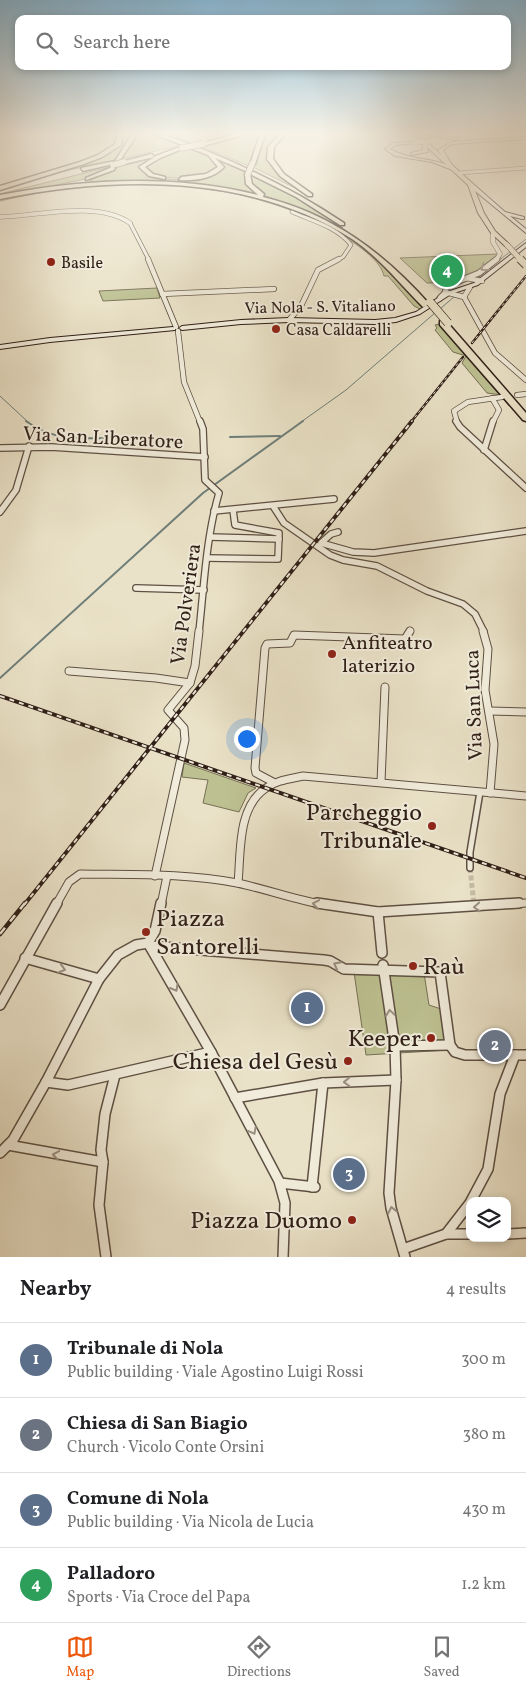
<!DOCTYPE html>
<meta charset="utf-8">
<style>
body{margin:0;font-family:Vollkorn,serif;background:#f6f6f6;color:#202124}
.controls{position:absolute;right:15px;bottom:15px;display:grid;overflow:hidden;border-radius:10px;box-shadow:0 2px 8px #0003}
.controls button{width:45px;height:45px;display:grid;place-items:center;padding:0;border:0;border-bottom:1px solid #e0e0e0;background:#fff;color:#202124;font:25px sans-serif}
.you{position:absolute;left:246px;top:738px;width:18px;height:18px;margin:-12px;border:4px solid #fff;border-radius:50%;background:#1a73e8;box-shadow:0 0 0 8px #1a73e833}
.badge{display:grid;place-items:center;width:32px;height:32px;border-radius:50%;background:#ea580c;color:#fff;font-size:16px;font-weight:700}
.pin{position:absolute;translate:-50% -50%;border:2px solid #fff;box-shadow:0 1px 5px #0006}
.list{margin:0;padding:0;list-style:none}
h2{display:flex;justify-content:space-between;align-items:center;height:65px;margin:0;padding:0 20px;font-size:21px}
h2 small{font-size:16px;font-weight:400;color:#757577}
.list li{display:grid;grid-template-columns:32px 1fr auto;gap:15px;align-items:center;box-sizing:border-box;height:75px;padding:0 20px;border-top:1px solid #e0e0e0}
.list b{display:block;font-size:19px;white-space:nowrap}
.list p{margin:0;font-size:16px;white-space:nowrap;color:#757577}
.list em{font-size:16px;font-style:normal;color:#757577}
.icon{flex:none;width:28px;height:28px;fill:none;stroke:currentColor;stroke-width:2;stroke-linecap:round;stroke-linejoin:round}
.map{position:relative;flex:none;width:526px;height:1257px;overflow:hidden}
.search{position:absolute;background:#fff;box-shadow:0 2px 8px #0003;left:15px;right:15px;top:15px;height:55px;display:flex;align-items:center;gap:12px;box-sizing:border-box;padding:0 18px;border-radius:10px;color:#757577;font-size:19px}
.sheet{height:365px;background:#fff}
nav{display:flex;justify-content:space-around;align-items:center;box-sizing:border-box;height:70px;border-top:1px solid #e0e0e0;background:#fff;font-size:14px;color:#757577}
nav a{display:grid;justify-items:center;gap:2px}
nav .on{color:#ea580c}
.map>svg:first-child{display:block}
</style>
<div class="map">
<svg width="526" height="1257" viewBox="0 0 526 1257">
<rect width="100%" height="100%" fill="#eae2c8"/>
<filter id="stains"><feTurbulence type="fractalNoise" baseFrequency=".004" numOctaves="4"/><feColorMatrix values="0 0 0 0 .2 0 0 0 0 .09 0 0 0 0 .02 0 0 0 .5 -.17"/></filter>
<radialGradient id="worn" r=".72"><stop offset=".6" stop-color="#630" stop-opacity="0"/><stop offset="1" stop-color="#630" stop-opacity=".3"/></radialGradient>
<g fill="#bdc192" stroke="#767054">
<path d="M122,134H135L122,149L117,160L45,175L102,157L115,149L122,141Z"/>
<path d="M138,134H152L182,145L121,159L129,147L132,146Z"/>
<path d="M172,134H222L192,143Z"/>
<path d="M261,134L249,166L201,146L249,135Z"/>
<path d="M265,134H281C277,138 272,142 269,146C258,164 292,183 303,192L253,167L259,149L263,145H261Z"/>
<path d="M191,148L211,157L219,166C206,183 160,180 145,170V165L147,163L172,153Z"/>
<path d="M144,159L149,160L141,166L143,172C159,180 184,182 201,177C208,175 216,170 222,167L217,159L247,171C241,186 255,193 267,199L172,183H96L90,180L110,171L117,165Z"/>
<path d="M113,166L94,177L0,197V194L4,193Z"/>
<path d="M250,173L295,196L343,228H339L315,215L261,194L249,182Z"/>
<path d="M124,182C206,183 294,196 362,246C385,263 404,286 424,307L420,309L414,306L388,276H384C381,261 360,247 348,239C278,193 176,177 93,185C62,188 31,194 0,201V198L60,187Z"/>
<path d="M498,254L497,257C469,278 462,282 427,283L400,258Z"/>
<path d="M157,288L160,298L103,301L99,291Z"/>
<path d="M439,324L501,395L487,393L462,363L466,356L453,352L435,330L437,328L435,325Z"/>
<path d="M184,763L256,788L248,793L239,812L203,803L208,780L182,777Z"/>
<path d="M354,972L424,973L429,1005L441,1009L448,1050L366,1055Z"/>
</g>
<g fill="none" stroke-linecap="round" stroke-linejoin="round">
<g stroke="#6e7e79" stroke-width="1">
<path d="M497,262L526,239"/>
<path d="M470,284L494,265"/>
<path d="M440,309L455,296"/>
<path d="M0,396L28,422"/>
<path d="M301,422L346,390L436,312"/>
</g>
<g stroke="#6e7e79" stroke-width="2">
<path d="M26,421C55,444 93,438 128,437"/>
<path d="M230,437L280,436"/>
<path d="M0,678L203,493L303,421"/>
</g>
<path stroke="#c5bba5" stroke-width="5" stroke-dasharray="5 2.5" stroke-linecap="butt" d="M470,868L474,905"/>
<path stroke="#c5bba5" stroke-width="6" stroke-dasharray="6 3" stroke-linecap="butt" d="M474,903V907"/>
<g stroke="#5e5043" stroke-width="8">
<path id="pedestrian" d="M470,868V852L480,792"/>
</g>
<g stroke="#5e5043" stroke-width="4.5">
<g id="minor-far4">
<path d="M458,173L526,168"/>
<path d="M292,212C312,221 337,227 351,245L343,257L337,260"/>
<path d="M130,223L149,260"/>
</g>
</g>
<g stroke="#5e5043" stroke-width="6">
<g id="minor-far3">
<path d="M148,259L176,327"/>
<path d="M466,278L482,281"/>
<path d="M449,293L464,297L495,353L526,380"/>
<path d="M162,294L274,289"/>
<path d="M464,297L470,287"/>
<path d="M289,320L301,306L318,270L339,259"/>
<path d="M178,331L184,382L200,422"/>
<path d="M517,395L526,394"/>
<path d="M492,398L499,410L493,422"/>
<path d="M457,422L454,411L468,402L502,397"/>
</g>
</g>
<g stroke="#5e5043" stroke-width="8">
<g id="minor-far2">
<path d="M456,421L460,427L526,488"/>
<path d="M0,448L51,447L205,457"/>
<path d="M484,450L493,421"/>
<path d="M273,506L284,523L330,555L343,560L377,566L427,591L463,604L475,614L484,632"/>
<path d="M214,511L334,499"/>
<path d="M0,512L16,490L29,446"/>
<path d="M338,532L331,534L321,543L353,552L374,553L526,531"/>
<path d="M210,537L279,539"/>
<path d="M207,558L278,559L279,533L235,525L233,510"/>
<path d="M136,588L204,590"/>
<path d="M199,632C204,586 206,538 219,493L205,480L203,429L200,421"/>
</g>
</g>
<g stroke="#5e5043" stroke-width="9">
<g id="minor-far1">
<path d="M483,631L488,649L485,690L494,744L490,793"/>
<path d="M69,671L156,678L190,683"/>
<path d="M489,711L526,712"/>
<path d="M273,782L256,773L255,768L265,648L267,644L290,643L294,635L405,639L410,631"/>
<path d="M381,782L385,687"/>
<path d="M155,876L185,740L184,728L168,710L190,683L195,666L199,631"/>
<path d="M238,883C241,853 237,807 266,788C277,780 290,779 303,776L526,796"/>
<path d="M56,905L69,882L80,874C133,875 185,873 237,883C267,889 294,900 326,905"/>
<path d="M161,905L167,876"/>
<path d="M498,905L526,903"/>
</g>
</g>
<g stroke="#5e5043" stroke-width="12">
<g id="minor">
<path d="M317,903L378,912L519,903"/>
<path d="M378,912L382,953"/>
<path d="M148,943L211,1052L279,1181L285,1203L283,1257"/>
<path d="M151,946L324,960L330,961L344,969L440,972L450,1045L455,1052L465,1055H515"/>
<path d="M25,958L99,979"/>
<path d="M383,965L395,1046L396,1080L389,1193L391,1208L405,1257"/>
<path d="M0,1005L57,903"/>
<path d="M395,1046L450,1045"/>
<path d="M46,1082L68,1085L211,1052"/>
<path d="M235,1098L323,1083L396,1080"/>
<path d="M8,1145L103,1162"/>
<path d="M0,1153L13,1140L46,1082L99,979L118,955L136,945L148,943L155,931L161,903"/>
<path d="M280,1183L315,1187"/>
<path d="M312,1187L323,1083"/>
<path d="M471,1201L488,1169L500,1094L515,1055H526"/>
<path d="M446,1234L470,1203"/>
<path d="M507,1234L526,1233"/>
<path d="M403,1249L446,1234H470"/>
<path d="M106,1257L99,1205L103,1162L101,1150L105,1114L115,1075"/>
</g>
</g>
<g stroke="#5e5043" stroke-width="5">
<g id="tertiary-far1">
<path d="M0,217C38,216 97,200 130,223"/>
<path d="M493,232V242L500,254L496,260"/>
</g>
</g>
<g stroke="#5e5043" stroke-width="7">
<path id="tertiary" d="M440,298L445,293L447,286L479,273L497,259"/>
</g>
<g stroke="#2f1f17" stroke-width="2">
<g id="secondary">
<path d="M468,183H472L505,212L524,217V219H522L510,216L526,229V233L468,185Z"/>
<path d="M526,243V247L478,285L451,294L420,314L396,322L375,324L289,322L241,324L182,330L179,328L182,326L241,320L289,318L375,320L395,318L416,312L447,292L474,283Z"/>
<path d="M173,327L175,328V330L50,342L0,349V345L50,338Z"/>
</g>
</g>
<g stroke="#2f1f17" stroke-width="2">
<path id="primary" d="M418,134L472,183L484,213L495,231L509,244V246H505L491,233L478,213L468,185L413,134Z"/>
</g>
<g stroke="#2f1f17" stroke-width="2">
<g id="trunk">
<path d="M436,134L457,138L459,139L457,140L421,134Z"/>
<path d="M526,137V139L452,144L443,150L452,165L450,166L457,170L455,171L432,162L395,156L385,149L393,143L417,141V143L396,145L390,149C407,159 429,158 448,165L438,150L451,142Z"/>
<path d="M422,142L426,143L428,152L411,155V153L423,150Z"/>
</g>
</g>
<g stroke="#2f1f17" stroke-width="3">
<g id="motorway">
<path d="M117,134H123L121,145L102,157L84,164L0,190V186L80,162L98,155L115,144Z"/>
<path d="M132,134H137L114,170L86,180V178L110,168L113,164L83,171L81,168L115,161Z"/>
<path d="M154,134H162C227,157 287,185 344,223V225H340L296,197L250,174L252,184L264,194L263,197C332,214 383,252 430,305L423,307C400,284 379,257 352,239C250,173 115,176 0,199V195C84,179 174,174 258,195L246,184L245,174L248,172L215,158L224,167C213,179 194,181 179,180L181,177L206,174L218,167L208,155Z"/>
<path d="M236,134H246L203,146L200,144Z"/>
<path d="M260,134H265L255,164L250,165Z"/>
<path d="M280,134H285L274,147L273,159L284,174L312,194V196H308L280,176L267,159L268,147Z"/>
<path d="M177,148L182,149L160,158L145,167L153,174L165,177V179L149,176L139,167L156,156Z"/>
<path d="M152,154L154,157L124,164L121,162Z"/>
<path d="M440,321H446L526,413V421L523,420L440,325Z"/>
</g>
</g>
<use href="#pedestrian" stroke="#f1ecdb" stroke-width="5"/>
<use href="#minor-far4" stroke="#f1ecdb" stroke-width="3"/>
<use href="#minor-far3" stroke="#f1ecdb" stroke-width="4.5"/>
<use href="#minor-far2" stroke="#f1ecdb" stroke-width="5.5"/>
<use href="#minor-far1" stroke="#f1ecdb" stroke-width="7"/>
<use href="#minor" stroke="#f1ecdb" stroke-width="9"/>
<use href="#tertiary-far1" stroke="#f1ecdb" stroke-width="4"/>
<use href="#tertiary" stroke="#f1ecdb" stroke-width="5"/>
<use href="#secondary" fill="#f1ecdb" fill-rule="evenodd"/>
<use href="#primary" fill="#eae2c8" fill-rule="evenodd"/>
<use href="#trunk" fill="#eae2c8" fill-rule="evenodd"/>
<use href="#motorway" fill="#eae2c8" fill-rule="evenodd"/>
<g stroke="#2f1f17" stroke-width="2.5">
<g id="rail-far2">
<path d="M472,343L526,276"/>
<path d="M411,422L463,357"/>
</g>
</g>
<g stroke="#2f1f17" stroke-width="4">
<g id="rail-far1">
<path d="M0,696L526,878"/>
<path d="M24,905L412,421"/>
</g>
</g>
<g stroke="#2f1f17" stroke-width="4.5">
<path id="rail" d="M0,934L25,903"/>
</g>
<use href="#rail-far2" stroke="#f1ecdb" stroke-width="1" stroke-dasharray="3" stroke-linecap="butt"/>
<use href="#rail-far1" stroke="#f1ecdb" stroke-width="2" stroke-dasharray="5" stroke-linecap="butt"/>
<use href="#rail" stroke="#f1ecdb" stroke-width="2.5" stroke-dasharray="8" stroke-linecap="butt"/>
<g stroke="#2f1f17" stroke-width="6" stroke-linecap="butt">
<path id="primary-bridge-far1" d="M507,245L521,260"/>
</g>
<g stroke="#2f1f17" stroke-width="9" stroke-linecap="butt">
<path id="primary-bridge" d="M520,259L526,265"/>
</g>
<g stroke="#2f1f17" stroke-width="6" stroke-linecap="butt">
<path id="trunk-bridge" d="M415,142L433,141"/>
</g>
<g stroke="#2f1f17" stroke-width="7" stroke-linecap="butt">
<g id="motorway-bridge-far1">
<path d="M182,148L203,144"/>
<path d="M113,165L124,162"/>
<path d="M248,174L252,164"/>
</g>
</g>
<g stroke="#2f1f17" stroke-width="9" stroke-linecap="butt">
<path id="motorway-bridge" d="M430,302L448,323"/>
</g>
<use href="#primary-bridge-far1" stroke="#eae2c8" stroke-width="5"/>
<use href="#primary-bridge" stroke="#eae2c8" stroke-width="7"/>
<use href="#trunk-bridge" stroke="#eae2c8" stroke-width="5"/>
<use href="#motorway-bridge-far1" stroke="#eae2c8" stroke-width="5.5"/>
<use href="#motorway-bridge" stroke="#eae2c8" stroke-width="8"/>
</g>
<defs><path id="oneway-chevron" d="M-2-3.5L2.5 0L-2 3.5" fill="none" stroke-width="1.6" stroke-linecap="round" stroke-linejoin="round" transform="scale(1.25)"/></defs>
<g stroke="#9a9083">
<use href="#oneway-chevron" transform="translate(484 268) rotate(144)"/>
<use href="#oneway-chevron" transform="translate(316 904) rotate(-170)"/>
<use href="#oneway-chevron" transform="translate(477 907) rotate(176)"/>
<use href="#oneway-chevron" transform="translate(337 965) rotate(-152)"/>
<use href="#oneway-chevron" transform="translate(62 969) rotate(16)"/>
<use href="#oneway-chevron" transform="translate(175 988) rotate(60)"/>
<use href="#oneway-chevron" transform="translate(390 1013) rotate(-98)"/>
<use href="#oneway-chevron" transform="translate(347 1082) rotate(178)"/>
<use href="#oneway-chevron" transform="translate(253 1131) rotate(62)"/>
<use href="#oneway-chevron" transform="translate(56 1155) rotate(-170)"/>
<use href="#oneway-chevron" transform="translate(392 1210) rotate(-102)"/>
</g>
<linearGradient id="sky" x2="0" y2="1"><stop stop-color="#88b8d6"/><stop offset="0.43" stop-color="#f6f2e6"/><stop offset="1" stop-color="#f6f2e6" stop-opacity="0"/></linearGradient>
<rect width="526" height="310" fill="url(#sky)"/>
<g fill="#8f2418" stroke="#f1ecdb" stroke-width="2">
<circle cx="51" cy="262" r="5"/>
<circle cx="276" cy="329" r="5"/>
<circle cx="332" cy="654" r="5"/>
<circle cx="432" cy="826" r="5"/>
<circle cx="146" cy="932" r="5"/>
<circle cx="413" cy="966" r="5"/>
<circle cx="431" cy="1038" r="5"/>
<circle cx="348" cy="1061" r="5"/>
<circle cx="352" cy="1220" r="5"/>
</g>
<g text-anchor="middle" stroke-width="4" stroke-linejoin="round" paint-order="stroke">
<g font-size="16" fill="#2f1f17" stroke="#f1ecdb" text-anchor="start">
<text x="61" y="268">Basile</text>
<text x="286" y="335">Casa Caldarelli</text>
</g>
<g font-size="16" fill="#2f1f17" stroke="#f1ecdb">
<text transform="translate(320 306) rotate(-1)" y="6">Via Nola - S. Vitaliano</text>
</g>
<g font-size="20" fill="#2f1f17" stroke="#f1ecdb">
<text transform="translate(103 437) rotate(3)" y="7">Via San Liberatore</text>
<text transform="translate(185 604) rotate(-82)" y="7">Via Polveriera</text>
<text transform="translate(473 705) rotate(-92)" y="7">Via San Luca</text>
</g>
<g font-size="20" fill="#2f1f17" stroke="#f1ecdb" text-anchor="start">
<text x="342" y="649">Anfiteatro<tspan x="342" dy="23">laterizio</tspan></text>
</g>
<g font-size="24" fill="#2f1f17" stroke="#f1ecdb" text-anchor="end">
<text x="422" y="820">Parcheggio<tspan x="422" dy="28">Tribunale</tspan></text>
<text x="156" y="926" text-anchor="start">Piazza<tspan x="156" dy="28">Santorelli</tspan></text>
<text x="423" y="974" text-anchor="start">Raù</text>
<text x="421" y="1046">Keeper</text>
<text x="338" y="1069">Chiesa del Gesù</text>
<text x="342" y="1228">Piazza Duomo</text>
</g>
</g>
<rect width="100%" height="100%" filter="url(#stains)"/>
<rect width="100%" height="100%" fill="url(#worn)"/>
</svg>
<div class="controls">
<button><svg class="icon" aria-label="layers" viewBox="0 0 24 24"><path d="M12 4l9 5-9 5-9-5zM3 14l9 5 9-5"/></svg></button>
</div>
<div class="you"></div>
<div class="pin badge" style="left:307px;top:1008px;background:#5c6f8a">1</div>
<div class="pin badge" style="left:495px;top:1046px;background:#6b7280">2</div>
<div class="pin badge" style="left:349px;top:1174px;background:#5c6f8a">3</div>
<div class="pin badge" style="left:447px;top:271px;background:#2e9e5b">4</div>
<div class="search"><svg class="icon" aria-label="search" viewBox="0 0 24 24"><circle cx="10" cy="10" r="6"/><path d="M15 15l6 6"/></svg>Search here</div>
</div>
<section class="sheet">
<h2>Nearby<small>4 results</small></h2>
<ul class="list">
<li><span class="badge" style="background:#5c6f8a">1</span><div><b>Tribunale di Nola</b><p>Public building · Viale Agostino Luigi Rossi</p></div><em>300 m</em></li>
<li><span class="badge" style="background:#6b7280">2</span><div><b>Chiesa di San Biagio</b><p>Church · Vicolo Conte Orsini</p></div><em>380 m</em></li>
<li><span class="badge" style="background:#5c6f8a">3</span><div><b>Comune di Nola</b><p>Public building · Via Nicola de Lucia</p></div><em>430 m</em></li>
<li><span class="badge" style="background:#2e9e5b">4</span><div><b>Palladoro</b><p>Sports · Via Croce del Papa</p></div><em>1.2 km</em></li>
</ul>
</section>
<nav>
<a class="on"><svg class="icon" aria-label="map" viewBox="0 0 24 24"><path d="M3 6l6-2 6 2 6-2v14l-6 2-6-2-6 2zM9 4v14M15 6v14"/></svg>Map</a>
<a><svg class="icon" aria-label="directions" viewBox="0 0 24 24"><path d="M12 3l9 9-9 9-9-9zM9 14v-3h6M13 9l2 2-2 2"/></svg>Directions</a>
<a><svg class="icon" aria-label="saved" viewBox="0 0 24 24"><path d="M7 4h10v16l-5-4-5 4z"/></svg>Saved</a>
</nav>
